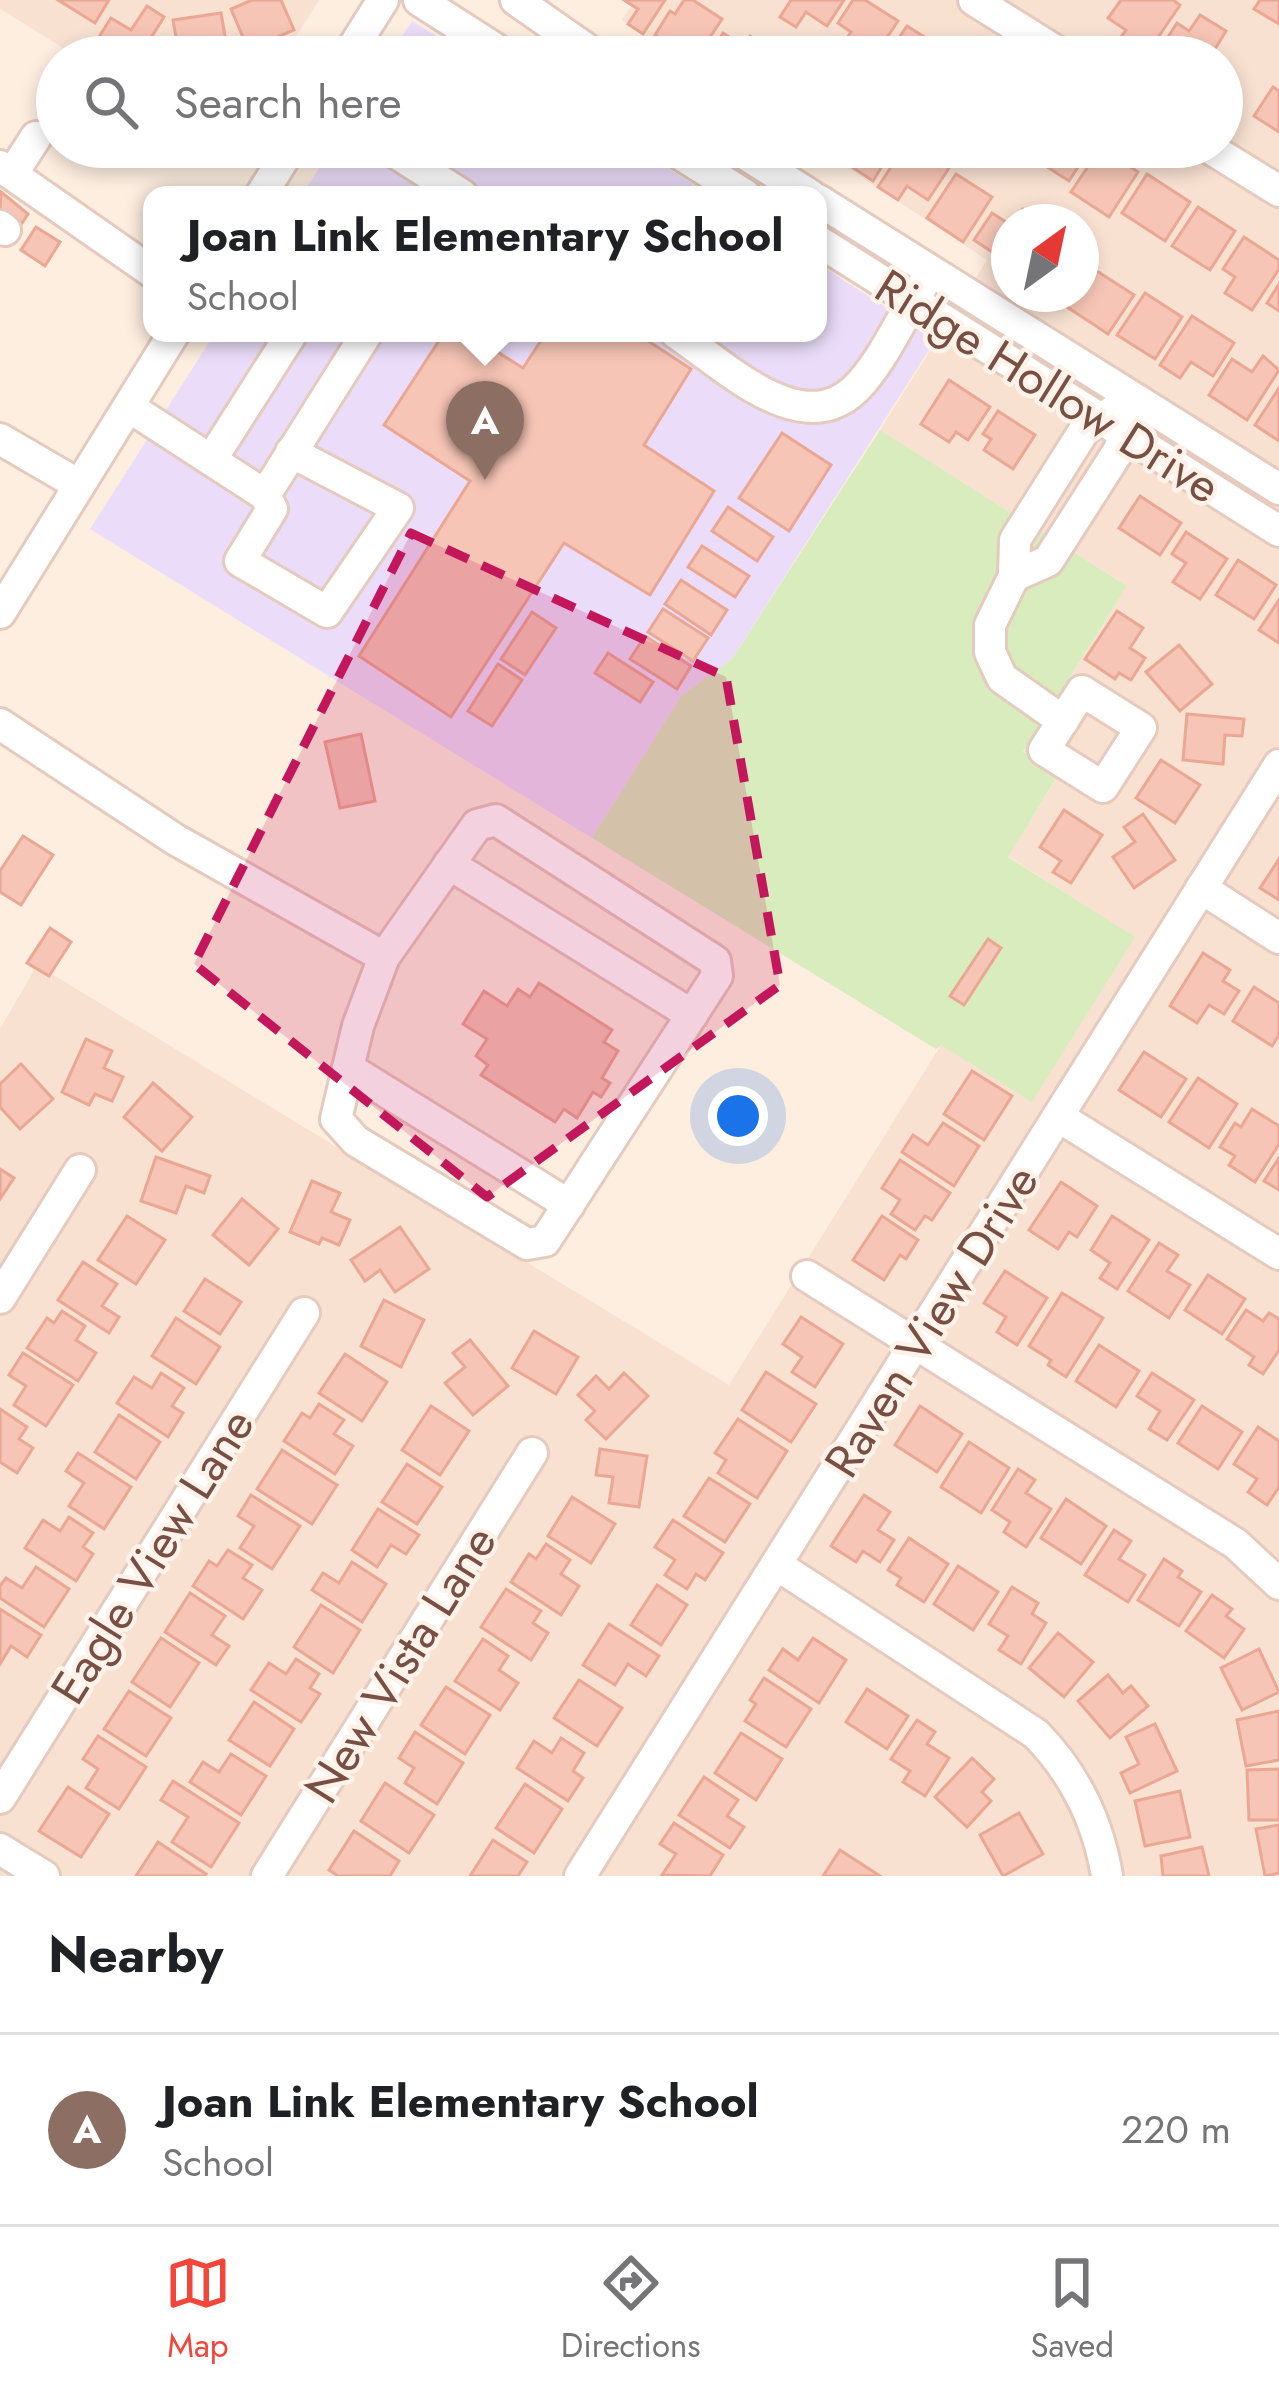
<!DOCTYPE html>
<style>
body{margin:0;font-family:Jost,sans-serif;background:#f6f6f6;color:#202124}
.compass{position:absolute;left:991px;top:204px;width:108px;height:108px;border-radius:50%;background:#fff;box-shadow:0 6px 18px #0003;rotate:33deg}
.you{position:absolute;left:738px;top:1116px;width:42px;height:42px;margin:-30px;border:9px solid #fff;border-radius:50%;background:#1a73e8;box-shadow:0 0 0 18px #1a73e833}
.badge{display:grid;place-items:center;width:78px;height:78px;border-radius:50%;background:#f2463b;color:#fff;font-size:39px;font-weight:700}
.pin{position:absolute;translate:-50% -99px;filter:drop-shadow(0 3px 6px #0008)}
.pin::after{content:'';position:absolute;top:63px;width:42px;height:36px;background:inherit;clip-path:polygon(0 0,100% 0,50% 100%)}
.popup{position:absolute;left:143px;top:186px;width:684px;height:156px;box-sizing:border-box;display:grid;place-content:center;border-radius:24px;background:#fff;filter:drop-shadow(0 3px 9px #0005);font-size:39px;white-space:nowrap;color:#757577}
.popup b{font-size:45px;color:#202124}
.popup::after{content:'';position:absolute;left:50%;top:100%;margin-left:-24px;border:24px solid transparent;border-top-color:#fff}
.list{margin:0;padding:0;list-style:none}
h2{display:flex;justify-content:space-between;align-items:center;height:156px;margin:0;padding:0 48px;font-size:51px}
h2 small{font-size:39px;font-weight:400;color:#757577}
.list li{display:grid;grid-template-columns:78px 1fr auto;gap:36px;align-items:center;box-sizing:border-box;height:192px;padding:0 48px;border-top:3px solid #e0e0e0}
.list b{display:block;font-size:45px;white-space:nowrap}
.list p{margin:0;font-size:39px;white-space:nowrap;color:#757577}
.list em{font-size:39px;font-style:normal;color:#757577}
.icon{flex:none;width:66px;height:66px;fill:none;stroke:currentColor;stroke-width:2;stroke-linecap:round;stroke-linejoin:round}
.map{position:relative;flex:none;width:1279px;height:1876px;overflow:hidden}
.search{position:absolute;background:#fff;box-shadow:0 6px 18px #0003;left:36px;right:36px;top:36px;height:132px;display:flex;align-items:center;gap:30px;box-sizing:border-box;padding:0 42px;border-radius:66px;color:#757577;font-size:45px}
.sheet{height:348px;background:#fff}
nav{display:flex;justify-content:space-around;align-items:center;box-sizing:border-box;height:168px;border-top:3px solid #e0e0e0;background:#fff;font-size:33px;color:#757577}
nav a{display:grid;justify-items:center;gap:6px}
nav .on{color:#f2463b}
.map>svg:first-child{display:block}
</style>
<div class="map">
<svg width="1279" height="1876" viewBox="0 0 1279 1876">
<rect width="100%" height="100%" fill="#feeee0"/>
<g fill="#f8e1d1" fill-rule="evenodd">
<path d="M0,0H319L283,57H78L0,9Z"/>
<path d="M635,0H1279V1876H0V1029L37,965L729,1385L941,1045L1135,938L1008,856L1058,776L1023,753L1127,586L880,430L987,260L816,147H1222V57H678L622,20ZM1009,222H1081V294H1009Z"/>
</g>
<g fill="#ebddfa">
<path d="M412,21L471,57H389Z"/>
<path d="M332,147H634L710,195H302Z"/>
<path d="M818,264L936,339L732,659L681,696L592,838L90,529L215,333H818Z"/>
</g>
<path fill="#d8ecbe" d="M880,430L1127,586L1023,752L1058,775L1008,857L1135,937L1032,1102L941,1045L936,1049L592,838L681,696L732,659Z"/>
<g fill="#f6c5b5" stroke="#eaa794" stroke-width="3">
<path d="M58,0H109L95,23Z"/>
<path d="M252,0H281L294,30L248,49L231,9Z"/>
<path d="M624,0H665L643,34L628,24L638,9Z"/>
<path d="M684,0H693L722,19L697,57H671L676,49L655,35L670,11L675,14Z"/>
<path d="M791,0H844L827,26L806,12L796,27L780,17Z"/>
<path d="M853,0H865L898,21L874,57H846L838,52L851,32L838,23Z"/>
<path d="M1121,0H1173L1180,5L1146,55L1120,38L1126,30L1108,18Z"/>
<path d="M1260,0H1279V24L1254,9Z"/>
<path d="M147,6L164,17L139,57H117L109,52L106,57H99L90,51L111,18L131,30Z"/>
<path d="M221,13L227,47L179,55L173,20Z"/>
<path d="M1200,15L1226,31L1210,57H1155L1177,23L1189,31Z"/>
<path d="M907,26L945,50L940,57H886Z"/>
<path d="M723,33L743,46L750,36L767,47L761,57H708Z"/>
<path d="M1273,87L1279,91V132L1254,116Z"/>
<path d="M843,147H894L873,181L837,157Z"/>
<path d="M904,147H922L951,165L928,200L907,186L898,200L878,187Z"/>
<path d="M995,147H1018L1011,159Z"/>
<path d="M1027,147H1091L1069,181L1024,152Z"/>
<path d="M1101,147L1138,172L1109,217L1071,192Z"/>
<path d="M956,174L992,197L963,242L927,218Z"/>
<path d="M1147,174L1190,202L1165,241L1122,213Z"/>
<path d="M1,192L28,214L22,223L0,210Z"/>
<path d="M1198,207L1235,231L1210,270L1172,246Z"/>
<path d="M1023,209L1044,222H1014Z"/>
<path d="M992,213L1009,224V263L974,240Z"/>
<path d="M36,227L60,242L45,266L21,250Z"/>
<path d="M1244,237L1279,260V269L1252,310L1225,293L1235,277L1223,269Z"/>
<path d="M1089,266L1134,295L1108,334L1064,305L1071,294H1081V278Z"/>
<path d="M1279,284V311L1267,303Z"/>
<path d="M1145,293L1182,317L1155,359L1117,335Z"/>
<path d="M1192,316L1234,343L1213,376L1191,362L1180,378L1160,365Z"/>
<path d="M444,333H467L523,368L546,333H636L691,369L644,445L714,491L650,595L564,543L451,717L359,656L470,481L384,425Z"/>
<path d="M1263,356L1279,370L1247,420L1209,395L1232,359L1252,372Z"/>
<path d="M949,380L990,407L968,440L956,432L949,442L921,424Z"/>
<path d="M1279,388V441L1255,425Z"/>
<path d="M998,411L1035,435L1013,469L984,450L991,439L983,434Z"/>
<path d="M782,433L831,465L789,531L739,498Z"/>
<path d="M1140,496L1181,523L1160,555L1119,528Z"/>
<path d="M728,507L773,537L757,561L712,531Z"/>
<path d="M1186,532L1227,559L1200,599L1173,582L1186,563L1172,554Z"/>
<path d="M702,546L749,576L735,597L688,567Z"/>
<path d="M1238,560L1276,585L1254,619L1216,595Z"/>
<path d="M681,580L727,610L711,635L665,604Z"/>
<path d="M1279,600V643L1259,630Z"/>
<path d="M663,609L708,638L693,661L648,632Z"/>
<path d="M1117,611L1143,628L1130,648L1145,658L1131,680L1119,673L1115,679L1085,659Z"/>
<path d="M532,612L556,628L525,675L501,659Z"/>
<path d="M645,636L691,666L677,689L630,659Z"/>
<path d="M1179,645L1212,684L1180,711L1146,672Z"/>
<path d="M608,653L653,682L640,702L595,673Z"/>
<path d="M498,664L522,680L492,726L468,711Z"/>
<path d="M1187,714L1244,719L1242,736L1225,735L1223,764L1183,760Z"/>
<path d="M361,734L375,801L340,808L325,742Z"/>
<path d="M1161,760L1200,785L1175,823L1136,798Z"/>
<path d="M1064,810L1102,835L1071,883L1053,872L1061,861L1040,847Z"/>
<path d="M1143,814L1175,860L1134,888L1113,857L1135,842L1124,827Z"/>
<path d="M23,836L53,855L21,905L0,892V871Z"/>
<path d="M1279,859V900L1260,888Z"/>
<path d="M50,928L71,942L49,976L27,963Z"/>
<path d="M988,939L1001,948L964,1005L950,996Z"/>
<path d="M1203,953L1230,970L1223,981L1239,991L1224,1014L1209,1005L1197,1023L1170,1006Z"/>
<path d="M539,983L612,1030L604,1042L618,1051L602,1078L610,1083L601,1097L593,1092L577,1118L564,1109L555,1122L481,1075L488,1065L476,1056L487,1039L463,1024L484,991L507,1006L518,989L530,997Z"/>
<path d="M1254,987L1279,1003V1035L1272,1046L1233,1021Z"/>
<path d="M86,1039L112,1051L104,1068L123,1077L112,1101L95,1094L89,1105L62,1092Z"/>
<path d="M1144,1052L1186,1079L1161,1117L1119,1090Z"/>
<path d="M21,1064L53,1099L20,1129L0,1107V1084Z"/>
<path d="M972,1071L1012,1096L984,1140L944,1114Z"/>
<path d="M1198,1078L1237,1104L1209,1148L1169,1122Z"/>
<path d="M153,1083L192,1117L162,1151L124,1117Z"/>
<path d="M1252,1109L1279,1126V1144L1255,1182L1229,1165L1235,1156L1220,1147L1235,1123L1241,1127Z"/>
<path d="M943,1123L979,1146L954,1186L902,1152L913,1135L928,1145Z"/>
<path d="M156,1157L210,1176L204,1193L186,1186L176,1213L141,1201Z"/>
<path d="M1279,1158V1190L1264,1181Z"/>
<path d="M900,1160L950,1193L932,1220L925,1216L915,1230L891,1214L900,1200L882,1188Z"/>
<path d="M0,1169L14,1178L0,1199Z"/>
<path d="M312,1181L340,1193L331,1212L350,1220L339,1245L322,1238L319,1244L290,1232Z"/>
<path d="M1061,1182L1097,1206L1077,1237L1069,1232L1058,1249L1029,1230Z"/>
<path d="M242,1199L278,1229L249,1265L213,1235Z"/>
<path d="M127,1216L165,1240L136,1284L98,1260Z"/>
<path d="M882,1216L918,1240L906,1259L900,1255L884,1280L853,1260Z"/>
<path d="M1112,1216L1149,1240L1117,1289L1100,1278L1110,1263L1091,1250Z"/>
<path d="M400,1227L429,1269L395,1292L380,1270L365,1281L351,1260Z"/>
<path d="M1159,1243L1178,1255L1167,1271L1190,1285L1169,1318L1128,1291Z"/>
<path d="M83,1262L117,1284L102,1306L119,1317L109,1333L58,1300Z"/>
<path d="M1005,1271L1047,1298L1017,1345L997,1332L1006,1317L984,1303Z"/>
<path d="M1208,1275L1245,1299L1222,1334L1185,1310Z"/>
<path d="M205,1279L241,1302L220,1334L184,1311Z"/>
<path d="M1062,1293L1103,1318L1066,1377L1048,1365L1051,1360L1029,1346Z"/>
<path d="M384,1300L424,1320L401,1367L361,1346Z"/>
<path d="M1246,1310L1263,1321L1269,1313L1279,1319V1350L1263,1374L1249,1365L1254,1357L1227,1339Z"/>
<path d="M62,1311L85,1326L76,1340L96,1353L78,1381L27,1348L47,1318L54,1323Z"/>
<path d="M801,1317L843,1344L815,1387L792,1372L802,1357L783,1344Z"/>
<path d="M176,1318L220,1347L196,1384L152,1356Z"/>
<path d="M534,1331L578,1357L556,1394L512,1368Z"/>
<path d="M470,1340L508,1386L473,1415L445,1383L465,1367L453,1353Z"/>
<path d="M1099,1345L1139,1371L1116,1407L1076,1381Z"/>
<path d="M23,1353L73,1385L46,1426L14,1405L26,1386L9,1375Z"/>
<path d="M345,1354L387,1382L362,1421L319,1393Z"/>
<path d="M766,1372L816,1404L791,1442L742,1410Z"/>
<path d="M161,1373L184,1388L172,1406L183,1413L168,1437L117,1403L134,1377L152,1388Z"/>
<path d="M624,1373L648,1396L606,1439L586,1420L595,1411L578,1395L596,1376L609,1389Z"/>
<path d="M1152,1373L1194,1400L1167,1440L1149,1429L1160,1411L1137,1396Z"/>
<path d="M319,1404L344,1420L334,1434L353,1446L335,1474L284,1441L302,1413L310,1418Z"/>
<path d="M431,1406L469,1431L440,1475L402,1450Z"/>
<path d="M920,1406L962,1434L937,1472L895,1445Z"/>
<path d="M1202,1406L1242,1432L1218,1469L1178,1443Z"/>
<path d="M0,1409L27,1427L19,1439L33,1448L17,1473L0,1462Z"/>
<path d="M119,1415L160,1442L136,1479L95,1452Z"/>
<path d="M738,1419L787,1451L757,1498L718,1473L726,1460L715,1453Z"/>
<path d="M1258,1427L1279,1441V1487L1267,1505L1248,1492L1257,1479L1234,1464Z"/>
<path d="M969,1442L1009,1468L981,1513L941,1487Z"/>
<path d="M600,1449L647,1456L639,1507L609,1503L613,1477L596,1475Z"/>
<path d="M282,1450L337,1485L312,1524L257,1489Z"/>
<path d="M78,1453L131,1487L104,1529L69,1506L84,1483L66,1471Z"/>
<path d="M407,1464L442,1487L417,1524L382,1502Z"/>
<path d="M1018,1469L1035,1480L1026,1493L1051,1509L1026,1547L1004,1532L1010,1522L992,1510Z"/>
<path d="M709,1478L750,1504L725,1542L684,1516Z"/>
<path d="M251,1495L300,1526L272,1569L240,1548L254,1526L238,1516Z"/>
<path d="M864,1495L890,1512L878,1530L894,1540L880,1562L863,1551L856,1562L831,1546Z"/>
<path d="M572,1497L615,1524L591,1563L548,1536Z"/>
<path d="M1066,1499L1106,1526L1081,1564L1041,1538Z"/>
<path d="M378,1509L419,1535L406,1554L391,1545L377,1567L352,1550Z"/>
<path d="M69,1517L93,1533L83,1547L93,1554L76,1581L25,1548L43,1520L60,1531Z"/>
<path d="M673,1520L723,1553L705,1580L696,1574L687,1589L665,1575L675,1560L655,1547Z"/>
<path d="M1114,1530L1131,1541L1119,1559L1145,1575L1128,1602L1085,1575Z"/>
<path d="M909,1538L948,1564L924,1602L897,1585L901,1578L888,1570Z"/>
<path d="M546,1544L570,1560L561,1574L579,1586L561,1615L511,1582L529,1554L536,1559Z"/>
<path d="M228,1550L252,1565L243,1578L262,1590L243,1619L193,1586L209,1561L217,1566Z"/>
<path d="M1164,1559L1182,1571L1178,1577L1201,1592L1179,1626L1138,1600Z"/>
<path d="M352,1562L386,1584L362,1622L312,1590L323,1573L339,1583Z"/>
<path d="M958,1566L998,1592L973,1630L934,1604Z"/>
<path d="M36,1567L69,1589L44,1627L0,1598V1586L6,1578L22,1588Z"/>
<path d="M657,1585L687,1605L661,1645L631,1625Z"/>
<path d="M1012,1587L1038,1603L1032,1614L1046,1623L1021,1664L999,1650L1008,1636L989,1624Z"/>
<path d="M506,1589L541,1611L533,1623L548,1633L531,1660L481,1627Z"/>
<path d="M190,1593L225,1616L212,1635L229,1646L216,1665L165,1632Z"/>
<path d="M1212,1595L1232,1609L1226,1616L1244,1629L1224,1658L1186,1631Z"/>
<path d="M321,1605L360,1630L333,1673L294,1647Z"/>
<path d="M0,1609L41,1635L27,1657L11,1646L0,1664Z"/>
<path d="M609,1624L659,1656L646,1676L628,1664L615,1685L583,1665Z"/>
<path d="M1058,1633L1093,1662L1064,1697L1029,1668Z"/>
<path d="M161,1638L199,1663L170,1707L132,1682Z"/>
<path d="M813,1638L846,1660L819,1703L769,1670L783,1649L798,1660Z"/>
<path d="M483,1639L508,1656L499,1670L518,1683L500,1710L455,1681Z"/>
<path d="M1259,1649L1279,1692L1242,1710L1221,1668Z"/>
<path d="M296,1659L319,1674L310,1688L320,1694L301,1722L251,1690L269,1663L286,1674Z"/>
<path d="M1108,1675L1123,1693L1131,1686L1148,1706L1110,1738L1078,1701Z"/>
<path d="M764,1678L811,1709L786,1747L745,1721L756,1704L750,1700Z"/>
<path d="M579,1680L622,1708L597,1746L554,1718Z"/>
<path d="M446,1687L490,1715L465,1754L421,1725Z"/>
<path d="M867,1689L908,1716L887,1749L846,1722Z"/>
<path d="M129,1691L171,1718L146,1756L104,1729Z"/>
<path d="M254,1702L294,1729L270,1766L229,1740Z"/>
<path d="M1279,1711V1760L1246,1766L1237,1720Z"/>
<path d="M917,1720L935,1732L927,1744L949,1758L925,1796L903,1782L910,1771L891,1759Z"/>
<path d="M1155,1724L1177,1771L1130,1793L1121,1773L1139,1764L1126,1737Z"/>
<path d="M415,1732L463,1763L437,1804L405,1783L414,1768L399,1758Z"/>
<path d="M741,1733L782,1759L756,1800L715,1773Z"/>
<path d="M98,1736L146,1767L119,1809L86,1788L98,1769L83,1759Z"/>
<path d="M561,1738L584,1753L573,1771L583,1778L568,1801L517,1768L534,1741L552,1753Z"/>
<path d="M231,1754L266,1776L241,1815L190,1782L203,1762L219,1772Z"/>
<path d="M972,1758L994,1779L982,1792L991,1801L967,1827L935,1797Z"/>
<path d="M1279,1769V1820H1249L1247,1770Z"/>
<path d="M704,1777L738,1800L727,1816L744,1827L730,1848L679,1815Z"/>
<path d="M173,1781L239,1823L211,1867L172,1842L188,1817L161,1800Z"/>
<path d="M385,1783L434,1815L409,1853L361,1821Z"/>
<path d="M525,1784L562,1809L534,1853L496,1828Z"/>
<path d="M68,1787L109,1814L81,1857L39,1831Z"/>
<path d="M1180,1791L1190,1837L1145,1846L1135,1801Z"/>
<path d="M1019,1813L1043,1854L1003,1876L980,1835Z"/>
<path d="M674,1823L723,1855L710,1876L662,1875L676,1854L660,1844Z"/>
<path d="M1279,1825V1873L1265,1876L1256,1829Z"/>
<path d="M354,1831L399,1861L390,1876H338L329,1870Z"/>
<path d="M493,1840L527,1862L518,1876H470Z"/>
<path d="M158,1842L206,1874L204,1876H136Z"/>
<path d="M1202,1847L1209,1876H1163L1161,1856Z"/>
<path d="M840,1850L880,1876H823Z"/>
</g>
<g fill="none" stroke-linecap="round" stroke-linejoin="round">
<g stroke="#e5cabe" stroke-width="36">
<g id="minor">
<path d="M419,0L508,57"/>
<path d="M516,0L598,57"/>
<path d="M974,0L1065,57"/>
<path d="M347,57L383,0"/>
<path d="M387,147L462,195"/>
<path d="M669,147L745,195"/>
<path d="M734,147L810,195"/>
<path d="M1208,147L1279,191"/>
<path d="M0,166L152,272"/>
<path d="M12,174L36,137"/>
<path d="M261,195L291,147"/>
<path d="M818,200L1279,489"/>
<path d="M0,226L5,230"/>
<path d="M818,241L1279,531"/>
<path d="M676,333C728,368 807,447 862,382C886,354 902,317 922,286"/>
<path d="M129,407L265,495L272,509L240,561L327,612L398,508L291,452"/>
<path d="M0,439L79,485"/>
<path d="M211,460L292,333"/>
<path d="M265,495L367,333"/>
<path d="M1014,576L1048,561L1119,450L1130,416"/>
<path d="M0,613L174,333"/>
<path d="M1082,691L1141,728L1103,787L1044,750Z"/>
<path d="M1063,721L1002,678L990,652V625L1014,576L1015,540L1085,429L1115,410"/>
<path d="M0,724L176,840L384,957"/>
<path d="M496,820L715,961L717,976L545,1241L527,1244L356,1141L336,1119L358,1026L384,957L477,825Z"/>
<path d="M449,864L692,1015"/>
<path d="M1201,888L1279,938"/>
<path d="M348,1068L569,1205"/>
<path d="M1059,1117L1279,1254"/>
<path d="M807,1276L1236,1544L1279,1584"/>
<path d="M0,1298L80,1170"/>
<path d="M777,1565L1036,1734C1075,1774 1098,1821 1107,1876"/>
<path d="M0,1798L304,1313"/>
<path d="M0,1849L44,1876"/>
<path d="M267,1876L532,1453"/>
<path d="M580,1876L1279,765"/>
</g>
</g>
<use href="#minor" stroke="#fff" stroke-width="30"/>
</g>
<path fill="#c2185b" fill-opacity="0.2" stroke="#c2185b" stroke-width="9" stroke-dasharray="24 15" stroke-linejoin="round" d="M411,533L726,677L780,985L487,1197L194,964Z"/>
<g text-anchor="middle" stroke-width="9" stroke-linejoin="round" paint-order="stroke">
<g font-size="48" fill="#774f45" stroke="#fff2e8">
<text transform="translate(1048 386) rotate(32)" y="17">Ridge Hollow Drive</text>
<text transform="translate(931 1321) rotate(-58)" y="17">Raven View Drive</text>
<text transform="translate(152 1556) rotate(-58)" y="17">Eagle View Lane</text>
<text transform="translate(400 1664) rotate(-58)" y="17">New Vista Lane</text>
</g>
</g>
</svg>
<svg class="compass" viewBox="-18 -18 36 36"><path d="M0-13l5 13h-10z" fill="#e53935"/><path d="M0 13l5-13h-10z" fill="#757577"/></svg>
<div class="you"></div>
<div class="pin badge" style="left:485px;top:480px;background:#8d6e63">A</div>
<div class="popup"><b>Joan Link Elementary School</b>School</div>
<div class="search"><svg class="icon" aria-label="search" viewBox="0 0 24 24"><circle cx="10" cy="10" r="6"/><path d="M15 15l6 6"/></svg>Search here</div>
</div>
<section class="sheet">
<h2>Nearby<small></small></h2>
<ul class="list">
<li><span class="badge" style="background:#8d6e63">A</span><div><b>Joan Link Elementary School</b><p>School</p></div><em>220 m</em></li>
</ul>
</section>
<nav>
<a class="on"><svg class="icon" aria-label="map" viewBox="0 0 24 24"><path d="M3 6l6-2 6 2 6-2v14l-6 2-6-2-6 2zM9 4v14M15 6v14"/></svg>Map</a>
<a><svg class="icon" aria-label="directions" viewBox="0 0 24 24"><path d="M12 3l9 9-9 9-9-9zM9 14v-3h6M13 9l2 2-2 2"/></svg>Directions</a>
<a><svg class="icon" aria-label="saved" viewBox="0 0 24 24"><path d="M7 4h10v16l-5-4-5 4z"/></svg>Saved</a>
</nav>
